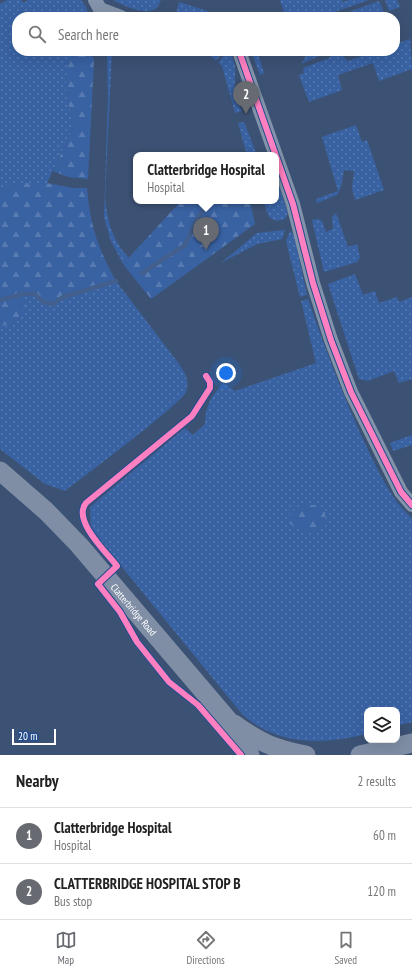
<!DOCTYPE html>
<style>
body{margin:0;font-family:"PT Sans Narrow",sans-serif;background:#f2f2f2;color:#222}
.controls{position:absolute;right:12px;bottom:12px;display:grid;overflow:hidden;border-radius:8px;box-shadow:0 4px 16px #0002}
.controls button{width:36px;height:36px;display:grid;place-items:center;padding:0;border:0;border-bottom:1px solid #e0e0e0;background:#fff;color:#222;font:20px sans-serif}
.scale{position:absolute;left:12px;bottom:10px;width:44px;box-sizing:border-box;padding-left:4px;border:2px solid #fff;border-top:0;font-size:11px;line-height:14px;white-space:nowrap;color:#fff;-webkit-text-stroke:3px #244c8d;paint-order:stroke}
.you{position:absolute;left:226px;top:373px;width:14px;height:14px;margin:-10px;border:3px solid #fff;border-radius:50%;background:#1a73e8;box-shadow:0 0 0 6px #1a73e833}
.badge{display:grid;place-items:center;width:26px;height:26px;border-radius:50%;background:#676a70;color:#fff;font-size:13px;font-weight:700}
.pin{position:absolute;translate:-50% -33px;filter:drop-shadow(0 1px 2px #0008)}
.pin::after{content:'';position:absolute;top:21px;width:14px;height:12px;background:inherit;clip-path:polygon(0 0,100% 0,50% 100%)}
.popup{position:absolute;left:133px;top:152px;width:146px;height:52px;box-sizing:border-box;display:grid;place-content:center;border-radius:8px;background:#fff;filter:drop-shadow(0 1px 3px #0005);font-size:13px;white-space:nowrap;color:#767676}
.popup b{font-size:15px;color:#222}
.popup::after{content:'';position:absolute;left:50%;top:100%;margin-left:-8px;border:8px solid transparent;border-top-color:#fff}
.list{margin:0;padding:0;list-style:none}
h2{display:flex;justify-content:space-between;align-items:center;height:52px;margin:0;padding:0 16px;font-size:17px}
h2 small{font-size:13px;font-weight:400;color:#767676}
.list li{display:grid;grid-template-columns:26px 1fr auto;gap:12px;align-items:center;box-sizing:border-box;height:56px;padding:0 16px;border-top:1px solid #e0e0e0}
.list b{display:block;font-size:15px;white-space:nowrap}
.list p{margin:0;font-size:13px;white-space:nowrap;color:#767676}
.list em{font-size:13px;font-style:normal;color:#767676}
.icon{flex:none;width:22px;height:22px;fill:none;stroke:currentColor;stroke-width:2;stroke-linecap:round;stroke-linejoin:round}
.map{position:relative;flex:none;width:412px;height:755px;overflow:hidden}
.search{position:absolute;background:#fff;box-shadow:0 4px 16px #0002;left:12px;right:12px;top:12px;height:44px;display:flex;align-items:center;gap:10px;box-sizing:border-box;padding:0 14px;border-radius:16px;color:#767676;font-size:15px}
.sheet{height:164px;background:#fff}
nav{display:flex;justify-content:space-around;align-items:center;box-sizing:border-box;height:56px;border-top:1px solid #e0e0e0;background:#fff;font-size:11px;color:#767676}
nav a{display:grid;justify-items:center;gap:2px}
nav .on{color:#676a70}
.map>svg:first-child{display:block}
</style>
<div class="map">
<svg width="412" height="755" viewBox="0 0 412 755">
<defs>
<pattern id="green-dots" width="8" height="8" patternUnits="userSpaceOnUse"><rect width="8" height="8" fill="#3962a3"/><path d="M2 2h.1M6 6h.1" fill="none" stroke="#577ab1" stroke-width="1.8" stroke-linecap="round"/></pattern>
<pattern id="forest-firs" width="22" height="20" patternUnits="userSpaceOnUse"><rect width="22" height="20" fill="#3962a3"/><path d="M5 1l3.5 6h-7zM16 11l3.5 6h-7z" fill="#577ab1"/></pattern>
</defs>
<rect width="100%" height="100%" fill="#3c5275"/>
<g fill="url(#green-dots)">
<path d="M7,0H21L24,3L28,0H81L86,7L90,17H17V51H76L67,67L66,95L74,126L47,183H19L0,189V4Z"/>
<path d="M113,0H161L157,8C146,16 124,6 113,0Z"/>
<path d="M280,0H342L343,2L349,0H369L329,14L330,17H289L284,12Z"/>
<path d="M385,0H397L400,7L389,11Z"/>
<path d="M379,1L384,12L374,17H335Z"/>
<path d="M179,2L226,17H188L176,14Z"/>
<path d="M410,39L412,69L379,81L373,63L338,75L342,90L309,102L299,75L304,73L303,68L329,58L337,51L348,61L376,51H395V44Z"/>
<path d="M107,51H112L105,197C107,220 112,241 129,258L123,264L111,241L104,217L108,97Z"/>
<path d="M183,51H224L216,61L211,56Z"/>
<path d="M227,51C239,63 234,73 235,87C236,95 240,104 242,111L235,113L222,66L218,63Z"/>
<path d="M251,51H257L264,73L260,75Z"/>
<path d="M305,51H331L301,64L305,58Z"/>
<path d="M244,122L257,155H247L238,123Z"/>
<path d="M356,125L362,142L367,140L384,190L355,200L352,188L354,171L344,170L341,187L337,195L317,203L316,199L338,191L322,137Z"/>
<path d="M276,177L288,213L285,219L276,221L269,217L263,201H276Z"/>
<path d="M336,213L348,247L357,244L360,257L357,262L324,272L312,220L318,219L322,221L326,232L333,229L332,217Z"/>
<path d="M285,230L282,239L257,244L221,263L257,233Z"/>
<path d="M290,231L294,235L307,295L300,297L286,241Z"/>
<path d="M355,274L363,295L375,291L379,303L397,297L399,302L412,297V379L399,383L394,371L368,381L359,379L328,284Z"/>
<path d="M116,281L179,364C185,373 190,380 186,392C182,403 82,478 65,491L45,484L0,449V300L23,294H35L43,302L53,304L63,297Z"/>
<path d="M308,299C326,351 345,402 369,452C381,476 392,501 412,518V722L397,726V710H367V734C323,745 277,746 242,714L91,529L90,507L185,428L193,435L205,424C205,407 211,396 223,383L235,391L316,363L301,301Z"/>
<path d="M412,435V445L393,451L390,443Z"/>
</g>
<g fill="url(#forest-firs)">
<path d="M76,51H87L94,59L88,179L68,177L53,171L74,126L66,95L67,67Z"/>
<path d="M19,183H47L73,188H87C90,225 98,249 116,281L63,297L53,304L43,302L35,294H24L26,303L18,319L0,327V189Z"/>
<path d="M181,201H250L255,224L151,299L123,264Z"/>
<path d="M301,505H316L324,508C332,534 306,536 290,524V513Z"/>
</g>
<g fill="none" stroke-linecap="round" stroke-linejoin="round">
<g stroke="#435f8e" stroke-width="4.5">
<path d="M142,273L185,245L198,217L210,201"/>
<path d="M0,300L23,294H35L43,302L53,304L63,297L116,281"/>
</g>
<g stroke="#8393a9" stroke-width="14">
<path d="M95,0L100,9L121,17"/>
<path d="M239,51L293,204L313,283L331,340L351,392L401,492L412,505"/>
</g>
<g stroke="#7f8ea5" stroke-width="19">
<path id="s1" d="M0,471L46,511L79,545L228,720L250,755"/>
<path d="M234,724C260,743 275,749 306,755"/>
<path d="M360,755L412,743"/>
</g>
<g stroke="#244c8d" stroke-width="8">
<g id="cycleway">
<path d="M239,51L293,204L313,283L331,340L351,392L401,492L412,505"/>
<path d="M206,376L210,382V388L192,416L86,503C72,520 106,552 117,566L98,584L120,612L137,642L169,682L198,705L241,755"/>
</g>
</g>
<use href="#cycleway" stroke="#ff80c0" stroke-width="6"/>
</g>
<g text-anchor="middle" stroke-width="3" stroke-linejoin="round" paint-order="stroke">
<g font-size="10" fill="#fff" stroke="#244c8d">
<text dy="4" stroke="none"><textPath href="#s1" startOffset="193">Clatterbridge Road</textPath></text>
</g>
</g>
</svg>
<div class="controls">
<button><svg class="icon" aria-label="layers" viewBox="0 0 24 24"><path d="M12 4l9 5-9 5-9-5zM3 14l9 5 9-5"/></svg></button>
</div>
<div class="scale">20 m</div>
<div class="you"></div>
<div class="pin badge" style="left:206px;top:250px">1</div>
<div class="popup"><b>Clatterbridge Hospital</b>Hospital</div>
<div class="pin badge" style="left:246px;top:114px">2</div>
<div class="search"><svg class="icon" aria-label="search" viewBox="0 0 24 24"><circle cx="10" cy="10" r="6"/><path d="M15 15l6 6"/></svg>Search here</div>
</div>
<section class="sheet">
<h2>Nearby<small>2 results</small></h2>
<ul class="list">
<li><span class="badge">1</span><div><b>Clatterbridge Hospital</b><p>Hospital</p></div><em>60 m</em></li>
<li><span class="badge">2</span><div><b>CLATTERBRIDGE HOSPITAL STOP B</b><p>Bus stop</p></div><em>120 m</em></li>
</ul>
</section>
<nav>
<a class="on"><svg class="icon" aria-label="map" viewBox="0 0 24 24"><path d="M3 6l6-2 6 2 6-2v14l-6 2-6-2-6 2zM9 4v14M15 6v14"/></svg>Map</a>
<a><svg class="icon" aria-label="directions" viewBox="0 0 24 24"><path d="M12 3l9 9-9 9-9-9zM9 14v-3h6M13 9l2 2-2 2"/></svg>Directions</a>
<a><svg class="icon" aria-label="saved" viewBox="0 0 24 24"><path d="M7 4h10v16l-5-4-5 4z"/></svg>Saved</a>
</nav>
